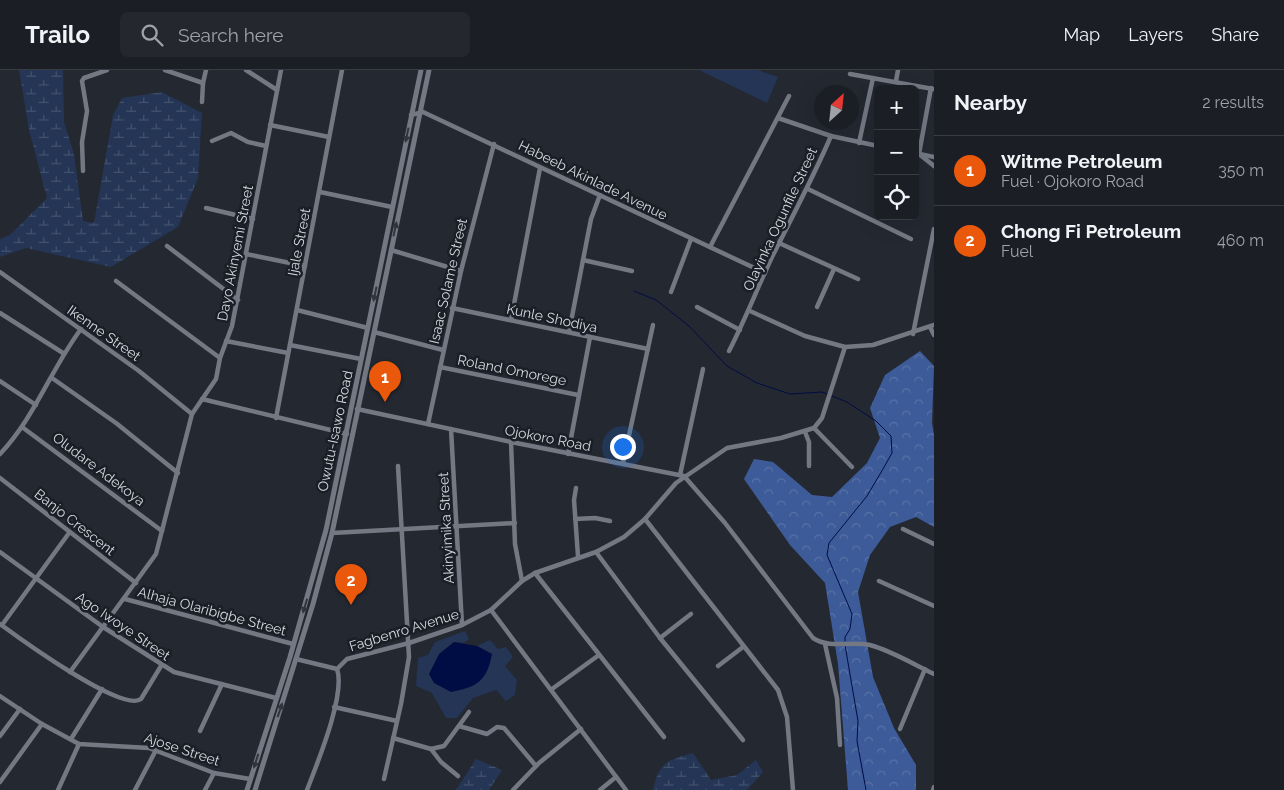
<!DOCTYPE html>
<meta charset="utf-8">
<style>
body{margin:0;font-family:Raleway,sans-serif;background:#24272d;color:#f1f3f6}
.controls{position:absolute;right:15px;top:15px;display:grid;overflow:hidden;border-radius:8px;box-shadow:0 5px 20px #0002}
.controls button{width:45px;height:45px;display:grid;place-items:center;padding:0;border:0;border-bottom:1px solid #393c42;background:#1b1e25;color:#f1f3f6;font:25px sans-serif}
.compass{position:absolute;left:814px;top:15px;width:45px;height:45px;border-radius:50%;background:#1b1e25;box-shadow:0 5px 20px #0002;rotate:27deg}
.you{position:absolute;left:622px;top:376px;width:18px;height:18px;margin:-12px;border:4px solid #fff;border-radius:50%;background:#1a73e8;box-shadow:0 0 0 8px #1a73e833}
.badge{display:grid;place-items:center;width:32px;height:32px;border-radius:50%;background:#ea580c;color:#fff;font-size:16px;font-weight:700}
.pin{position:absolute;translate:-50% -41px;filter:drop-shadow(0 1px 2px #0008)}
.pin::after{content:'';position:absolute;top:26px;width:18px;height:15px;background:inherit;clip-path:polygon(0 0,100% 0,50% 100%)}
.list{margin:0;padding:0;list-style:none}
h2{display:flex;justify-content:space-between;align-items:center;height:65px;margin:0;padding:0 20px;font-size:21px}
h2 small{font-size:16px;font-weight:400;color:#a0a2a7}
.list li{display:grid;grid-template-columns:32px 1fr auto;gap:15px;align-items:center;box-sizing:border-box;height:70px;padding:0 20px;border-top:1px solid #393c42}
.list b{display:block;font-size:19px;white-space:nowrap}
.list p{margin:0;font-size:16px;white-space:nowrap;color:#a0a2a7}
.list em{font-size:16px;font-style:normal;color:#a0a2a7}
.icon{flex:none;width:28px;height:28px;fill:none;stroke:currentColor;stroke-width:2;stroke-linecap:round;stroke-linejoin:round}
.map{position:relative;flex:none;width:934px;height:720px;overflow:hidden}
header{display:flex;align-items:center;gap:30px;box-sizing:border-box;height:70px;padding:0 25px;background:#1b1e25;border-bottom:1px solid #393c42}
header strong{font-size:24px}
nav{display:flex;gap:28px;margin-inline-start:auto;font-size:18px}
.search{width:350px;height:45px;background:#24272d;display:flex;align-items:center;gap:12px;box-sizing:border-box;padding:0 18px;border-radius:8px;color:#a0a2a7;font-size:19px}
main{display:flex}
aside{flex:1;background:#1b1e25}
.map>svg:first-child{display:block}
</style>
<header>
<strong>Trailo</strong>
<div class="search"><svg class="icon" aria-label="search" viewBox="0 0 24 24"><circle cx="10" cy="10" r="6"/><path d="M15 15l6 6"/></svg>Search here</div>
<nav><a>Map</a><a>Layers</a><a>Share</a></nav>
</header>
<main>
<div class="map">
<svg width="934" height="720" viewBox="0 0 934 720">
<defs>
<pattern id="forest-crowns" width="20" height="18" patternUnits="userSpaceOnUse" patternTransform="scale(1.25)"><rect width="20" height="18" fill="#3d5b98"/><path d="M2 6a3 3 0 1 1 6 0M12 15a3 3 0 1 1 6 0" fill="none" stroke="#5872a6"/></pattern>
<pattern id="wetland-marsh" width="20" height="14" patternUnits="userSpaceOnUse" patternTransform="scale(1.25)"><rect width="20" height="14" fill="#243556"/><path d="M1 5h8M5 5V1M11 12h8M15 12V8" fill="none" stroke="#43526e"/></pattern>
</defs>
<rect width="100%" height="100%" fill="#242831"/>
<g fill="#243556">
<path d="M699,0H758L778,7L767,33Z"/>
<path d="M465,561L469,569L464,573L454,572L492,584L477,576L490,570L498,579L506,577L513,587L505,596L517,610L515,625L506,631L496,620L473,628L457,648H446L432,623L416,616L418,588L428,585L435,572Z"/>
</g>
<path fill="url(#forest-crowns)" d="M920,281L934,296L932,353L934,365V457L916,447L890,457L870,485L858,522L873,607L894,658L916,695V720H848L838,594L825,513L790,475L744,409L754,389L773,392L812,425L832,427L867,393L880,368L870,338L885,305Z"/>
<g fill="url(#wetland-marsh)">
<path d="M19,0H63L64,52L74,84L83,151L94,153L113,45L122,28L162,22L202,43L198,108L178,157L111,197L26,178L0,187V169L10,165L47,128L29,60Z"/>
<path d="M693,683L711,710L737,705L756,690L763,702L747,720H653C659,692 667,690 693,683Z"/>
<path d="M476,689L502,700L489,720H456Z"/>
</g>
<path fill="#000d44" d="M454,572L477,576L492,584C487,611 477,617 451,622L434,613L429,604L439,584Z"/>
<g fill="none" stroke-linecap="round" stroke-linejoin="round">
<g stroke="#000d44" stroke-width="1">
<path d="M634,221L656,230L689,256L727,296L757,313L790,324L822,322L847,332L876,351L891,366L892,383L883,399L867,426L829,473L827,485L852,544L850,559L845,567V571"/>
<path d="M845,575L858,651L857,671L866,720"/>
</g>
<g stroke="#737883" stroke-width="4.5">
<path d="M165,0L203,13L206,0"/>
<path d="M246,0L277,20"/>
<path d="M850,4L933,19"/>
<path d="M896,11L898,0"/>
<path d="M931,18L919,84L934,96"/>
<path d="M202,32L203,13"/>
<path d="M411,45L423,42L765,203"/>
<path d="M778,48L831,66L878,76"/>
<path d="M270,55L329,67"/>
<path d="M212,71L231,63L248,72L266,76"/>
<path d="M859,73L873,8"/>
<path d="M915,83L934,87"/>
<path d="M83,101L82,72L87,41L82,11L84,8L107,0"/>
<path d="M808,119L911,169"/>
<path d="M320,122L392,137"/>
<path d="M206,138L253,149"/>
<path d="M779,173L858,209"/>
<path d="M167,176L238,230"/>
<path d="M710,177L789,26"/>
<path d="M391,180L461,201"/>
<path d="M246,184L305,196"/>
<path d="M583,190L632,201"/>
<path d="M0,202L139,301L192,344"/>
<path d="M116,211L220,288"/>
<path d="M671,222L691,169"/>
<path d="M697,237L740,260"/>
<path d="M817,237L834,199"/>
<path d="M452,238L648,279"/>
<path d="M297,240L368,258"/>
<path d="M750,241L805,266L845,277L873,275L934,255"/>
<path d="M0,243L63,283"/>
<path d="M511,250L540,98"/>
<path d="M930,257L934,265"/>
<path d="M374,262L443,280"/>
<path d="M569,262L591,149L600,125"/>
<path d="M913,264L934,159"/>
<path d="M226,271L288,283"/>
<path d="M290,275L361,289"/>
<path d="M729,281C745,250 757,219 772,187C792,147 813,108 831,66"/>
<path d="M440,297L578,325"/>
<path d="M52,308L116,353L178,403"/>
<path d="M0,311L36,335"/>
<path d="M202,329L347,364"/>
<path d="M357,339L511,372L684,406L725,453L813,568C830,579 850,571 870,575C892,581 913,594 934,604"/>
<path d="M276,348L342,0"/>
<path d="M428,354L461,201L494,74"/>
<path d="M22,357L162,461"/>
<path d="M814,358L852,397"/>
<path d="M451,359L462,555"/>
<path d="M805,362L809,372V396"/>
<path d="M511,372L515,474L522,511"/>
<path d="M0,384C35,347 51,299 81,259"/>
<path d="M568,384L590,267"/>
<path d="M623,393L653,255"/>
<path d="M680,405L703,299"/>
<path d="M0,408L136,513"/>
<path d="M576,418L574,430L578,486"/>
<path d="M575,449L595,448L610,451"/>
<path d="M645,449L778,620L787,647L793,720"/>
<path d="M903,459L934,474"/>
<path d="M332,463L515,453"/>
<path d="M0,482L103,557L174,602L276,628"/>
<path d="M596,482L660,568L743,670"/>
<path d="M535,503L664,667"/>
<path d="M879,511L934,536"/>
<path d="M125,529L293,574"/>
<path d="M491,540L626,720"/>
<path d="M0,554C19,568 122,643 141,629L161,596"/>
<path d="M2,555L69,463"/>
<path d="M660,568L691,544"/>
<path d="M825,574L837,628L840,675"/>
<path d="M296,589L337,599L347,589L409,573L462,555L491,540L522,511L535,503L596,482L624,467L645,449L676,413L727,378L781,368L814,358L822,348L845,277"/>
<path d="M718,596L743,577"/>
<path d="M70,602L156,484L192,344L216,309L220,288L232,256L281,0"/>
<path d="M552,619L599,585"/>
<path d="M0,626L42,654L79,674L149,678L214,703L250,709"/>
<path d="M334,637L397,651"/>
<path d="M459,656L487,664L497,657L504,658L536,696"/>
<path d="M900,659L925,599"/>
<path d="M200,661L222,614"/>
<path d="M0,666L20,639"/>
<path d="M393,668L431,679L444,676L469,642"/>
<path d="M71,669L102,619"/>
<path d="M431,679L441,692L458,706"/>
<path d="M384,709L401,634L409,587L398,396"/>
<path d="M0,712L42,654"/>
<path d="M58,720L79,674"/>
<path d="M135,720L156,680"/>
<path d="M205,720L214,703"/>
<path d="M307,720C317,694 346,624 337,599"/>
<path d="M513,720L539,693L581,659"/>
<path d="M600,720L616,707"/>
<path d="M933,720L934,717"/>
</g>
<g stroke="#737883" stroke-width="5">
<path d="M247,720L290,587L326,460L421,0"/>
<path d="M255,720L313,534L332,463L429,0"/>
</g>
</g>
<defs><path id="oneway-solid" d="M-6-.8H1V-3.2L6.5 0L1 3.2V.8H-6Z" transform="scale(1.25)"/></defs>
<g fill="#30353e">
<use href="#oneway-solid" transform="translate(407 65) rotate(102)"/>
<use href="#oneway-solid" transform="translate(395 159) rotate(-78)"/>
<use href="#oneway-solid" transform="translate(375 224) rotate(102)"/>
<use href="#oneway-solid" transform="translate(305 536) rotate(107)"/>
<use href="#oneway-solid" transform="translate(280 640) rotate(-71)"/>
<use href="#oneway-solid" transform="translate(256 691) rotate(108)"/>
</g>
<g text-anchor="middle" stroke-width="5" stroke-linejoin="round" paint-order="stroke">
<g font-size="14" fill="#d5d9df" stroke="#1a1f27">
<text transform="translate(593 110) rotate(26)" y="5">Habeeb Akinlade Avenue</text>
<text transform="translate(780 149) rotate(-65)" y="5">Olayinka Ogunfile Street</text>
<text transform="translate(299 172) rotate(-79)" y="5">Ijale Street</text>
<text transform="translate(235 183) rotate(-79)" y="5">Dayo Akinyemi Street</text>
<text transform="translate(448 211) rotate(-77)" y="5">Isaac Solame Street</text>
<text transform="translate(552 248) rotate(12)" y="5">Kunle Shodiya</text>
<text transform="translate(104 263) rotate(35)" y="5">Ikenne Street</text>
<text transform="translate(512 300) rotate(11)" y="5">Roland Omorege</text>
<text transform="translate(335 361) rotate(-78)" y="5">Owutu-Isawo Road</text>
<text transform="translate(548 368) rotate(11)" y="5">Ojokoro Road</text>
<text transform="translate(99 399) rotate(37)" y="5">Oludare Adekoya</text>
<text transform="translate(75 452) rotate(38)" y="5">Banjo Crescent</text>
<text transform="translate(446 458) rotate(-93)" y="5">Akinyimika Street</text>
<text transform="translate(212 541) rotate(15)" y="5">Alhaja Olaribigbe Street</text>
<text transform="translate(123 556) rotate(34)" y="5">Ago Iwoye Street</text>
<text transform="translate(404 560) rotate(-17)" y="5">Fagbenro Avenue</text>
<text transform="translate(182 679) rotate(18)" y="5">Ajose Street</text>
</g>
</g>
</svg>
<div class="controls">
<button>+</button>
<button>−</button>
<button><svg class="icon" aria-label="locate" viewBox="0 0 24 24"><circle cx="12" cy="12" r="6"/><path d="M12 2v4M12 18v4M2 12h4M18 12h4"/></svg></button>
</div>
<svg class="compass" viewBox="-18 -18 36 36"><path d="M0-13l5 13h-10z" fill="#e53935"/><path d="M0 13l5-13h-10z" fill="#a0a2a7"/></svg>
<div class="you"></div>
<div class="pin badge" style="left:385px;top:332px">1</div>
<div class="pin badge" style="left:351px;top:535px">2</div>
</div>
<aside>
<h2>Nearby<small>2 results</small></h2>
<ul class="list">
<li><span class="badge">1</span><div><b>Witme Petroleum</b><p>Fuel · Ojokoro Road</p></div><em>350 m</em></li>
<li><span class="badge">2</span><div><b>Chong Fi Petroleum</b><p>Fuel</p></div><em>460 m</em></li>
</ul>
</aside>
</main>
